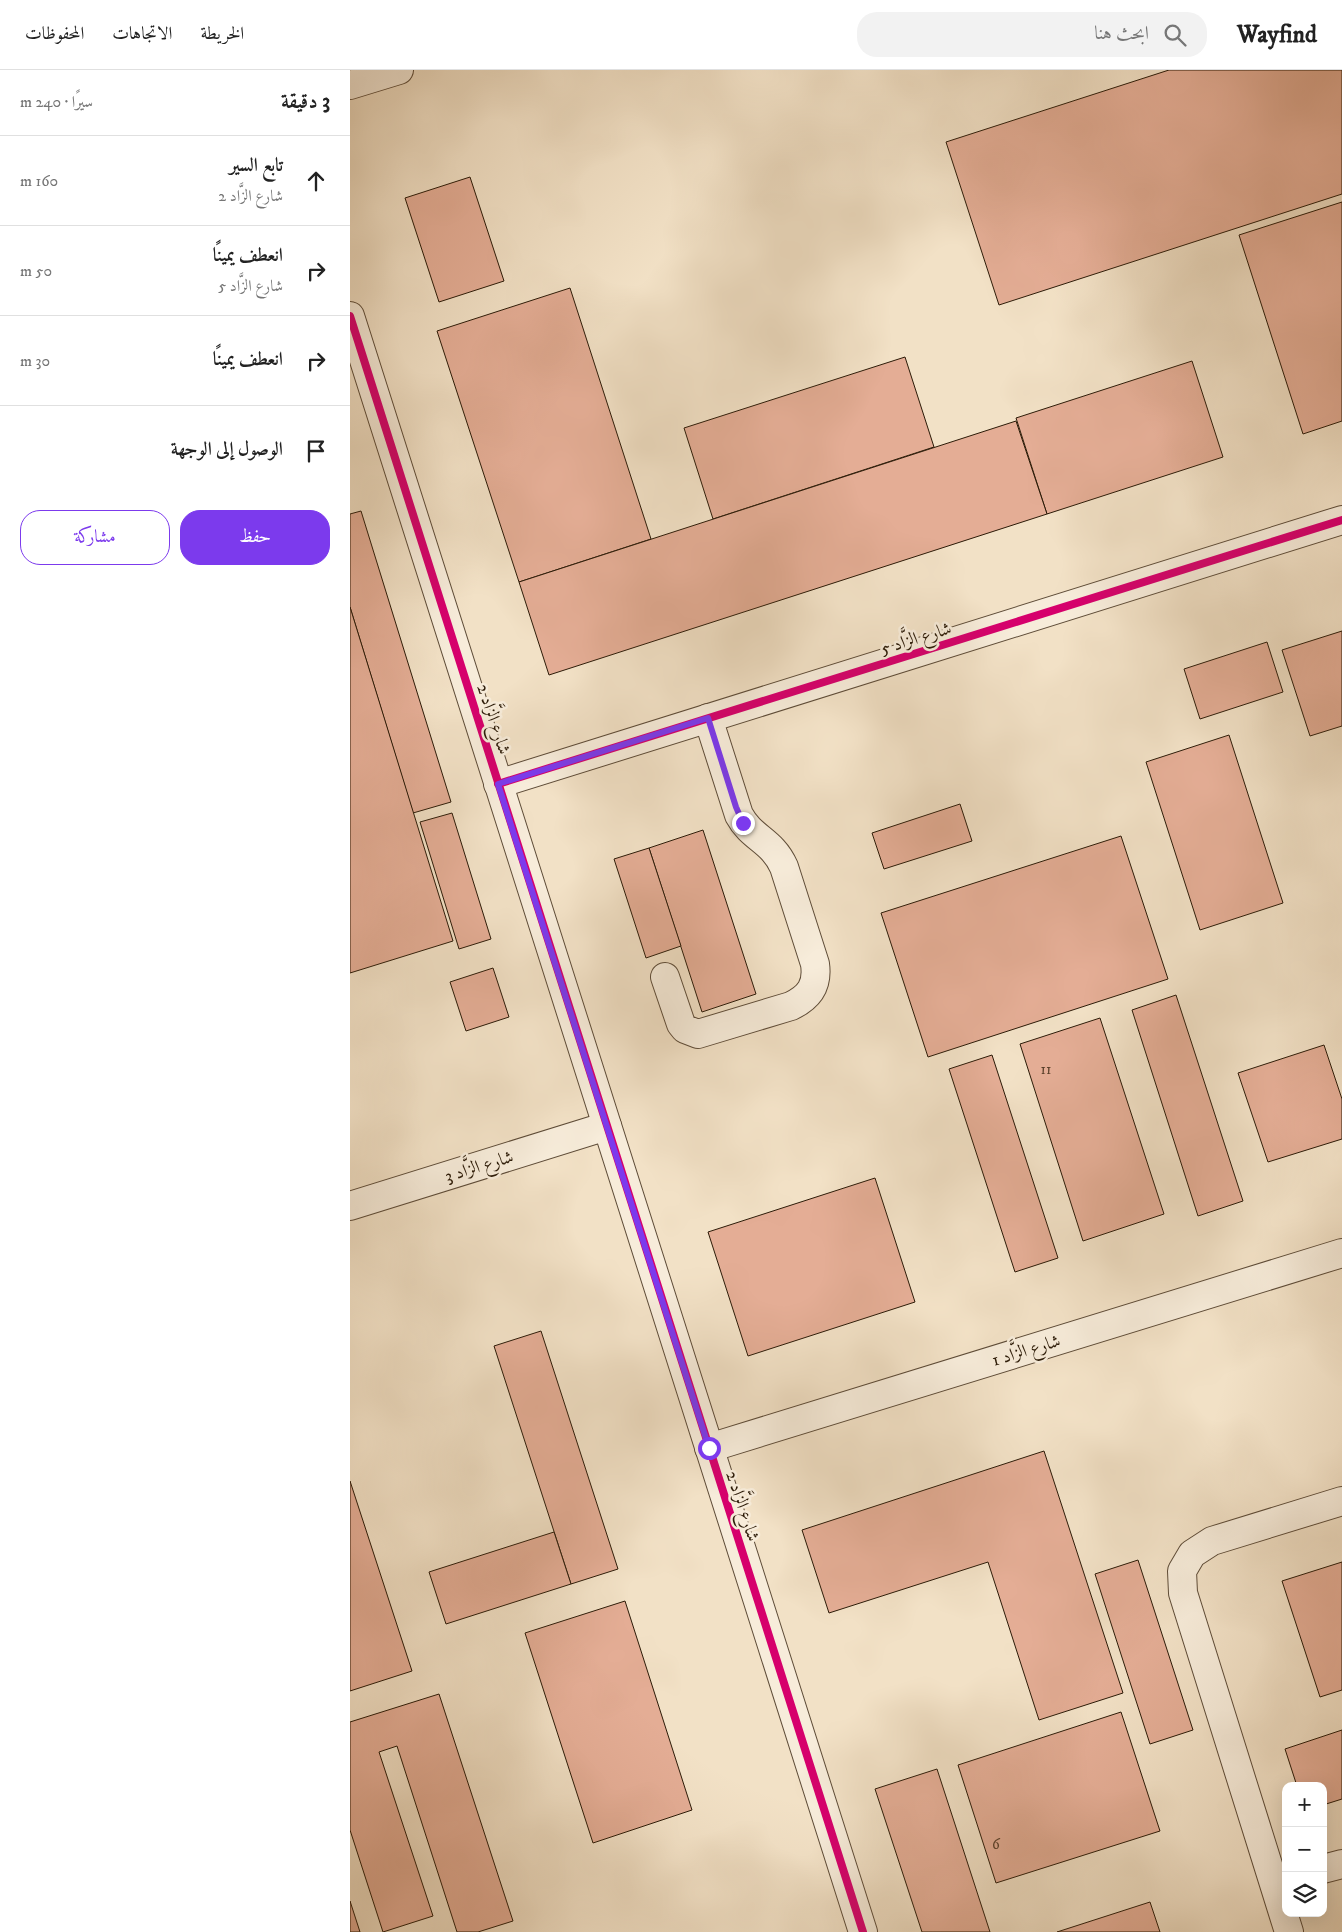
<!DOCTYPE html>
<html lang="ar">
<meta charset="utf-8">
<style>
body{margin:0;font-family:"IM FELL DW Pica",Amiri,serif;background:#f2f2f2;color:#222;direction:rtl}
.controls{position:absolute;right:15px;bottom:15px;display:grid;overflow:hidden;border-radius:10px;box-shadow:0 5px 20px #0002}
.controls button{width:45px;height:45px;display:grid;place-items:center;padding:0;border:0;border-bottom:1px solid #e0e0e0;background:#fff;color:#222;font:25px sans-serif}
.stop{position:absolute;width:15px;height:15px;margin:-11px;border:4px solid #7c3aed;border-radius:50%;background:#fff}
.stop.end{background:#7c3aed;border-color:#fff;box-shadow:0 1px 5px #0008}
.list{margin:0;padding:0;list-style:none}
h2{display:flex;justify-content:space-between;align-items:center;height:65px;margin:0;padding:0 20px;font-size:21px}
h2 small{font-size:16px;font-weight:400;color:#767676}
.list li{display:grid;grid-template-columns:32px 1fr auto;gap:15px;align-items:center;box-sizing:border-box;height:90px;padding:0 20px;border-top:1px solid #e0e0e0}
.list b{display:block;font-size:19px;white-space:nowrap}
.list p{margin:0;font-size:16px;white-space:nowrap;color:#767676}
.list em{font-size:16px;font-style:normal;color:#767676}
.actions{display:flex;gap:10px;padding:15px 20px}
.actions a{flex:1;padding:11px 0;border:1px solid #7c3aed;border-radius:20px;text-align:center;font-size:18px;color:#7c3aed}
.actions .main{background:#7c3aed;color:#fff}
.icon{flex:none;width:28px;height:28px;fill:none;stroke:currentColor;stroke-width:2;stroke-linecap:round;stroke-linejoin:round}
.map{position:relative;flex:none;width:992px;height:1862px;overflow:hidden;direction:ltr}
header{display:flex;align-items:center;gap:30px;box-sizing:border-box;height:70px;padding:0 25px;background:#fff;border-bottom:1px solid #e0e0e0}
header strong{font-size:24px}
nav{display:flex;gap:28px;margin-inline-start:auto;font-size:18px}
.search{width:350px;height:45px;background:#f2f2f2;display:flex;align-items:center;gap:12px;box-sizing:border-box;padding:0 18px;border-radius:20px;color:#767676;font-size:19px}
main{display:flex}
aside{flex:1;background:#fff}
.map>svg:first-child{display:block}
</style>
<header>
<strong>Wayfind</strong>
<div class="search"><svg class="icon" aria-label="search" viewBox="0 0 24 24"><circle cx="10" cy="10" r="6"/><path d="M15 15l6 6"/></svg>ابحث هنا</div>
<nav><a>الخريطة</a><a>الاتجاهات</a><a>المحفوظات</a></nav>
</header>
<main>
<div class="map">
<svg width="992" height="1862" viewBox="0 0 992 1862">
<rect width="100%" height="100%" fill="#f2e1c6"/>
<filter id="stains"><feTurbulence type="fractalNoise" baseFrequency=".004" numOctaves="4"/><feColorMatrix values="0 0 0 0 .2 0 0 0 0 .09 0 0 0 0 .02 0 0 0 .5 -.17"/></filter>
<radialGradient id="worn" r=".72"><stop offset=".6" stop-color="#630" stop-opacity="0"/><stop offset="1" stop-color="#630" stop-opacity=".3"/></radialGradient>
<g fill="#e4ad95" stroke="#2c1b08">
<path d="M819,0H992V124L649,235L596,72Z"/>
<path d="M120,107L154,211L89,232L55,128Z"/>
<path d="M992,132V351L953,364L889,165Z"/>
<path d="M220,218L301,469L169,512L87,261Z"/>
<path d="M555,287L584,377L363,449L334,358Z"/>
<path d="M842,291L873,387L697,444L666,348Z"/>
<path d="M666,351L697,444L199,605L169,512Z"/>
<path d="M11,441L101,732L63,743L0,537V444Z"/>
<path d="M0,537L103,871L0,903Z"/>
<path d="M992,561V656L960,666L932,580Z"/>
<path d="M917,572L933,622L850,649L834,599Z"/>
<path d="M879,665L933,833L850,860L796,692Z"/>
<path d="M610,734L622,771L534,799L522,763Z"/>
<path d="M102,743L141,869L109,879L70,752Z"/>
<path d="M353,760L406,924L352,942L299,778Z"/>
<path d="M771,766L818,909L578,987L531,843Z"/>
<path d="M299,778L331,876L296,888L264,789Z"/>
<path d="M143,898L159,947L116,961L100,912Z"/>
<path d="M826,925L893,1131L848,1146L782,940Z"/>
<path d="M750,948L814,1144L733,1171L670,974Z"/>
<path d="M974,975L992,1029V1069L918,1092L888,1003Z"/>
<path d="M642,985L708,1188L665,1202L599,999Z"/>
<path d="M525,1108L565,1232L398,1286L358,1162Z"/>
<path d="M191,1261L268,1499L221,1514L144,1276Z"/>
<path d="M694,1381L773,1623L689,1650L638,1492L479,1543L452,1460Z"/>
<path d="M0,1411L62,1601L0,1621Z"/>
<path d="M204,1462L221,1514L96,1554L79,1502Z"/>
<path d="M788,1490L843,1660L800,1674L745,1504Z"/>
<path d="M992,1492V1620L970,1627L932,1511Z"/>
<path d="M275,1531L342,1740L243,1773L175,1563Z"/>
<path d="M89,1624L163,1851L128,1862H107L47,1676L29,1682L83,1846L33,1862L0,1760V1652Z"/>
<path d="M771,1642L810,1761L646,1813L608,1695Z"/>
<path d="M992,1660V1729L973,1735V1716H947L935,1679Z"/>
<path d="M587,1699L640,1862H572L525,1719Z"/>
<path d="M0,1831L10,1862H0Z"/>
<path d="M800,1832L810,1862H707Z"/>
</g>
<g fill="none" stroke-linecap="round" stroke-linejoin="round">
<g stroke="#5e4c38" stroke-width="30">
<g id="minor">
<path d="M0,15L49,0"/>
<path d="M0,246L513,1862"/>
<path d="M148,714L992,450"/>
<path d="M315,907L331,954L335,959L348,964L441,936C460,927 468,915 465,894L434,797C422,770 402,769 389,745L358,648"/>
<path d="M0,1136L257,1056"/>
<path d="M359,1378L992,1183"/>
<path d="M973,1799L992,1794"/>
<path d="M939,1862L833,1523L832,1501L842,1484L862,1471L992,1431"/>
</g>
</g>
<use href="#minor" stroke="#f7ecda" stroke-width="28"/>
<g stroke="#f7ecda" stroke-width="11">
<g id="cycleway">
<path d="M0,246L513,1862"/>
<path d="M148,714L992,450"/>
</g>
</g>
<use href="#cycleway" stroke="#d6006c" stroke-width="8"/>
</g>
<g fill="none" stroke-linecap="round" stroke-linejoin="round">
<path stroke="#7c3aed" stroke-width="6" d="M359,1378L148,714L358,648L386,737L393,753"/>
</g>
<g text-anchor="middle" stroke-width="5" stroke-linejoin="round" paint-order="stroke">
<g font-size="15" fill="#5a402b">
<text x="696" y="1004">11</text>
<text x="646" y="1779">6</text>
</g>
<g font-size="18" fill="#2c1b08" stroke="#f7ecda">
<text transform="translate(566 568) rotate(-17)" y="6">شارع الزَّاد 5</text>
<text transform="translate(144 649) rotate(72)" y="6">شارع الزَّاد 2</text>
<text transform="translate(129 1096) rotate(-17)" y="6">شارع الزَّاد 3</text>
<text transform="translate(676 1280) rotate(-17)" y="6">شارع الزَّاد 1</text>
<text transform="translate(393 1436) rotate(72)" y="6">شارع الزَّاد 2</text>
</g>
</g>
<rect width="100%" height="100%" filter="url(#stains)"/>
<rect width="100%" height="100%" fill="url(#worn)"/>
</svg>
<div class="controls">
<button>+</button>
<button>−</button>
<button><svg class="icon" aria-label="layers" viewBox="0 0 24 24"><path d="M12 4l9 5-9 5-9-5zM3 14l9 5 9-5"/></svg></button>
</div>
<div class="stop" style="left:359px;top:1378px"></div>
<div class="stop end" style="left:393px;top:753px"></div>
</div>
<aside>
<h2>3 دقيقة<small>سيرًا · 240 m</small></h2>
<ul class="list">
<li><svg class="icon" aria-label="ahead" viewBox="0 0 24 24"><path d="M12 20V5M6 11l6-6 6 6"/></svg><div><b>تابع السير</b><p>شارع الزَّاد 2</p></div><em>160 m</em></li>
<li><svg class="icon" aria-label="right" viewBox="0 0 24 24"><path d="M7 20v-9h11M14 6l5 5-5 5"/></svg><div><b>انعطف يمينًا</b><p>شارع الزَّاد 5</p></div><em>50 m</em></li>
<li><svg class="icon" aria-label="right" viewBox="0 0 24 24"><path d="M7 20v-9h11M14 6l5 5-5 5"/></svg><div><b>انعطف يمينًا</b></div><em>30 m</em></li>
<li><svg class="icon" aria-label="arrive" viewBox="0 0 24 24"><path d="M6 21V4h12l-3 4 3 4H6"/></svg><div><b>الوصول إلى الوجهة</b></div></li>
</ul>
<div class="actions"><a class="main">حفظ</a><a>مشاركة</a></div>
</aside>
</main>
